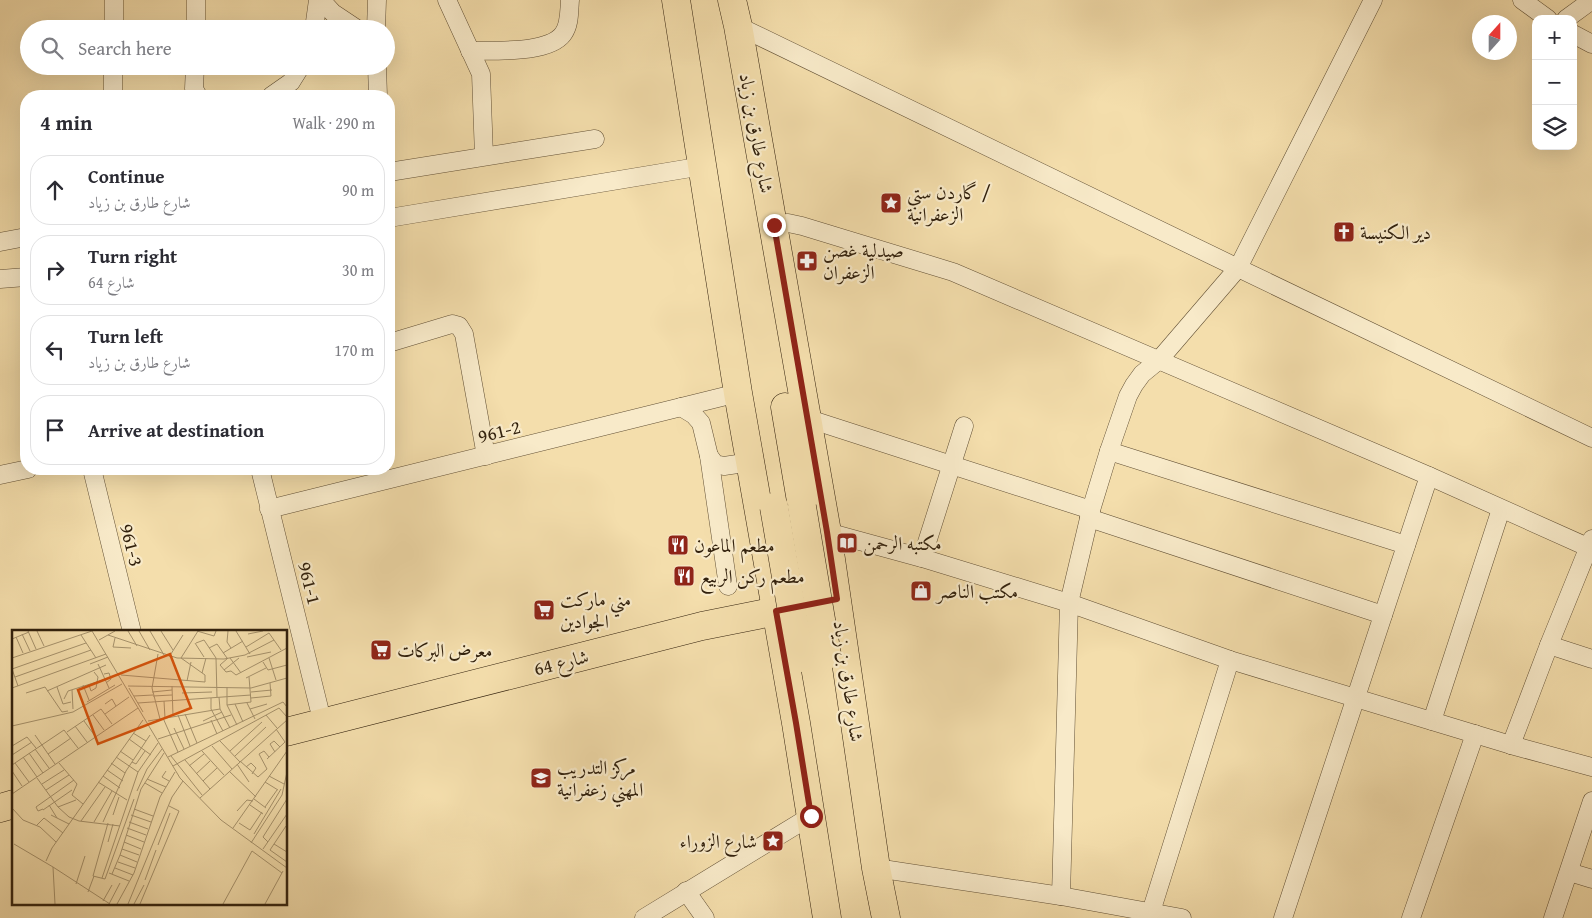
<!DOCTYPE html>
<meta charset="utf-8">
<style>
body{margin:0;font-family:"Gentium Book Plus",Amiri,serif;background:#f2f2f3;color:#2b2b33}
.controls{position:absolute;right:15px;top:15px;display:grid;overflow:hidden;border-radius:10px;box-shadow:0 5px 20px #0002}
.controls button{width:45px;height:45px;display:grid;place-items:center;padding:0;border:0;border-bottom:1px solid #e1e1e2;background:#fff;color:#2b2b33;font:25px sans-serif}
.compass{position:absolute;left:1472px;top:15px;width:45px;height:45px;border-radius:50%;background:#fff;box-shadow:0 5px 20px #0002;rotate:21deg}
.stop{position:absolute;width:15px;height:15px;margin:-11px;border:4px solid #8f2418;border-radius:50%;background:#fff}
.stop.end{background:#8f2418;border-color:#fff;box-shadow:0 1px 5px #0008}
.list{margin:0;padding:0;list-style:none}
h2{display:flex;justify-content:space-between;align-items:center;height:65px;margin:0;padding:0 20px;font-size:21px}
h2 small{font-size:16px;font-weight:400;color:#7c7c81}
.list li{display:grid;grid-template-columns:32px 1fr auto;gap:15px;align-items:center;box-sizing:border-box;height:70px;margin:0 10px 10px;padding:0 10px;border:1px solid #e1e1e2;border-radius:20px}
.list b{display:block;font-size:19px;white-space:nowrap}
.list p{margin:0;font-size:16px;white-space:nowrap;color:#7c7c81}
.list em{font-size:16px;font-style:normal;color:#7c7c81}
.icon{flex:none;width:28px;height:28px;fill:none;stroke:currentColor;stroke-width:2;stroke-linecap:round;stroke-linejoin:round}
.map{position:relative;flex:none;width:1592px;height:918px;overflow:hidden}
.search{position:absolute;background:#fff;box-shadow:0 5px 20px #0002;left:20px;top:20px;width:375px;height:55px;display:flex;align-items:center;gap:12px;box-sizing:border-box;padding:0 18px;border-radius:28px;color:#7c7c81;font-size:19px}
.panel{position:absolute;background:#fff;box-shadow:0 5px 20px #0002;left:20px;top:90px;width:375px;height:385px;border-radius:20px}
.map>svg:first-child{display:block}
</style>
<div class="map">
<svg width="1592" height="918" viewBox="0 0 1592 918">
<rect width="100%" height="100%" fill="#f4deac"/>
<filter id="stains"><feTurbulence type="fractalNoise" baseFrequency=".004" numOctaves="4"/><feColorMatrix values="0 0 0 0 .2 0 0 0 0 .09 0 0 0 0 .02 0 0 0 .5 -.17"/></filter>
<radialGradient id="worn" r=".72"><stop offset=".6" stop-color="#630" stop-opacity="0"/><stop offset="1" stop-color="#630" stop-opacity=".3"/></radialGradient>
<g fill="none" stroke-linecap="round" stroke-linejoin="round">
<g stroke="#625035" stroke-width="19">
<g id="street">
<path d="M321,0L333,13L357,29"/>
<path d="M447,0L481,74L484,156"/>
<path d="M1522,0L1548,19"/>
<path d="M1566,19L1592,0"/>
<path d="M738,26L1238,268L1592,438"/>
<path d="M114,29V0"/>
<path d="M196,29V0"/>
<path d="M314,29L318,0"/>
<path d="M376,29L377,0"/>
<path d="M1573,34L1592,44"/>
<path d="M470,51C494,50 548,54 563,34C570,25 569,11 570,0"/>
<path d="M195,66L194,89L198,96"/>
<path d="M377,66L378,96"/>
<path d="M113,96V66"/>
<path d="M271,96L291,82L301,66"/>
<path d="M389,172L595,139"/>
<path d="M389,218L703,166"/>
<path d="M774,225L788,223L802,226L953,272L1429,476L1592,549"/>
<path d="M0,242L26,237"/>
<path d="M0,279L26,277"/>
<path d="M389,343L452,324L459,326L464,334L486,456"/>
<path d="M681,407L694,415L701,423L709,456L728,586"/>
<path d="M806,418L1091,510"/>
<path d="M1109,451L1406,545"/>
<path d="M709,456L715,464L724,466L751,462"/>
<path d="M92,469L132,632"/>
<path d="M260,469L319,708"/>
<path d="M0,475L28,469"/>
<path d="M269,509L738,393"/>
<path d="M1089,518L1383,615"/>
<path d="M827,532L922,558L1069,603L1230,660L1511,745L1592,767"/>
<path d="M922,558L964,426"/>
<path d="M1549,645L1592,659"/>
<path d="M1432,721L1501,509"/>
<path d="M1511,745L1549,645L1592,539"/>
<path d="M876,868L1061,896L1182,918"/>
<path d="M1569,872L1592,879"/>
<path d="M686,891L705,918"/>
<path d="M1061,896L1069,603L1091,510L1109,451L1128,396L1134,385L1142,374L1159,360L1238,268L1373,0"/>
<path d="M1151,912L1230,660"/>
<path d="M644,918L811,816"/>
<path d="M1283,918L1429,476"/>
<path d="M1411,918L1475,734"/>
<path d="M1553,918L1592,801"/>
</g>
</g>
<g stroke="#32210d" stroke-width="29">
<g id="primary">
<path d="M676,0L738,393L796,723L827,918"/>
<path d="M732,0L738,26L827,532L876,868L886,918"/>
<path d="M785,407L802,507"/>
<path d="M286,732L702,626L792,608"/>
<path d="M0,808L14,804"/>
</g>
</g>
<use href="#street" stroke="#f8eac9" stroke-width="18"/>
<use href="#primary" stroke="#f4deac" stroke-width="28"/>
<g stroke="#32210d" stroke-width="29" stroke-linecap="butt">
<g id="primary-bridge">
<path d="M774,507L800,658"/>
<path d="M802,507L827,655"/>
</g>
</g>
<use href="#primary-bridge" stroke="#f4deac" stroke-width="28"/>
</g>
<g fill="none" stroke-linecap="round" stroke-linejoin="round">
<path stroke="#8f2418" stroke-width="6" d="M774,225L827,532L837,599L776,611L796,723L811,816"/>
</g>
<defs>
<g id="sight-square" transform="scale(1.125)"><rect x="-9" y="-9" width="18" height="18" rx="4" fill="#8f2418" stroke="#f8eac9"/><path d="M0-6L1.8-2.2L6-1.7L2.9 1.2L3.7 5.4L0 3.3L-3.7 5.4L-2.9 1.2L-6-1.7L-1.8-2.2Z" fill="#fff"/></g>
<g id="church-square" transform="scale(1.125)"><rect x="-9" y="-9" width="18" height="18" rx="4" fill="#8f2418" stroke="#f8eac9"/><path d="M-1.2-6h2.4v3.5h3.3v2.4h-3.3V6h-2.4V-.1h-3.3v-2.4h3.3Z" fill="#fff"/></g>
<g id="pharmacy-square" transform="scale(1.125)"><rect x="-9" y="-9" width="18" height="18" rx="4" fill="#8f2418" stroke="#f8eac9"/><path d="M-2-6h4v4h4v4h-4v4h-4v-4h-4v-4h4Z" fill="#fff"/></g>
<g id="library-square" transform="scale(1.125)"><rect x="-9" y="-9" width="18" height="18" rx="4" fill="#8f2418" stroke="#f8eac9"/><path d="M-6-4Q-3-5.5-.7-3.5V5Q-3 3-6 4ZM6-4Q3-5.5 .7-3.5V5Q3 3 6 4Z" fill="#fff"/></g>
<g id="restaurant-square" transform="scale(1.125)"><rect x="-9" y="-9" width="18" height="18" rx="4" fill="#8f2418" stroke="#f8eac9"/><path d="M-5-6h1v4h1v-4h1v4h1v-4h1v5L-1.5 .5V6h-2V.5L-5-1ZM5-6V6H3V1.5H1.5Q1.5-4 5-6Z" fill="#fff"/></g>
<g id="shop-square" transform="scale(1.125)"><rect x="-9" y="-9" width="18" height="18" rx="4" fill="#8f2418" stroke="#f8eac9"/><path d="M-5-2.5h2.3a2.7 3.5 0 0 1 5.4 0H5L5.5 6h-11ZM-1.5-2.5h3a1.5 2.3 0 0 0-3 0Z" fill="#fff"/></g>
<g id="supermarket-square" transform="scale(1.125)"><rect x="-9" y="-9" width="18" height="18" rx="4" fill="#8f2418" stroke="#f8eac9"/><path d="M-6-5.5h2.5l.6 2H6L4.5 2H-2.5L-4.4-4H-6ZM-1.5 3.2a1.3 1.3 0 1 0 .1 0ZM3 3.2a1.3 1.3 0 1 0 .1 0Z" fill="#fff"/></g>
<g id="university-square" transform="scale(1.125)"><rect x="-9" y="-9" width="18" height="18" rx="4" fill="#8f2418" stroke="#f8eac9"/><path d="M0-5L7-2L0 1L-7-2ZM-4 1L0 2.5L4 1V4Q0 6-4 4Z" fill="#fff"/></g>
</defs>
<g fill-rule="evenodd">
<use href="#sight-square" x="891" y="203"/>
<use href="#church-square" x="1344" y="232"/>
<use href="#pharmacy-square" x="807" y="261"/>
<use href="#library-square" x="847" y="543"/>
<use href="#restaurant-square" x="678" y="545"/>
<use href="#restaurant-square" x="684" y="576"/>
<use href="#shop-square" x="921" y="591"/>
<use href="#supermarket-square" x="544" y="610"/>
<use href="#supermarket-square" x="381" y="650"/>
<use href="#university-square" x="541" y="778"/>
<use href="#sight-square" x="773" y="841"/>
</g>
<g text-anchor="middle" stroke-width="4.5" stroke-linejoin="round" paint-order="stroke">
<g font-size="19" fill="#32210d" stroke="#f8eac9">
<text transform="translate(757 133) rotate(80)" y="7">شارع طارق بن زياد</text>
<text transform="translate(499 431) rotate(-14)" y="7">961-2</text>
<text transform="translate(132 545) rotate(76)" y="7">961-3</text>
<text transform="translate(310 583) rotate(76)" y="7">961-1</text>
<text transform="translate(561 662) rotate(-14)" y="7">شارع 64</text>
<text transform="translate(849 681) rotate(82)" y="7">شارع طارق بن زياد</text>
</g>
<g font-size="19" fill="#32210d" stroke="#f8eac9" text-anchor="start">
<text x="907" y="199">گاردن ستي /<tspan x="907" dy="22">الزعفرانية</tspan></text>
<text x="1360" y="239">دير الكنيسة</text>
<text x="823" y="257">صيدلية غصن<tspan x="823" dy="22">الزعفران</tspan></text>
<text x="863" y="550">مكتبه الرحمن</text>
<text x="694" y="552">مطعم الماعون</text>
<text x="700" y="583">مطعم ركن الربيع</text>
<text x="937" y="598">مكتب الناصر</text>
<text x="560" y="606">مني ماركت<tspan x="560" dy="22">الجوادين</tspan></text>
<text x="397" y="657">معرض البركات</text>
<text x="557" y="774">مركز التدريب<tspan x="557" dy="22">المهني زعفرانية</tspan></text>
<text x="757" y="848" text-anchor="end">شارع الزوراء</text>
</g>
</g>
<g transform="translate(12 630)">
<rect width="275" height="275" fill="#f4deac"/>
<path fill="none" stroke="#a6926c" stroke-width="1" d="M16,1L24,19M25,1L32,16M80,1L168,148L209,190L275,238M116,1L125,16M127,1L138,20M138,1L152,25M149,1L161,20M185,1L202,6L204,1M216,1L215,12L219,18M224,1L238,24M10,4L18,21M236,4L251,1M69,5L84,28M96,5L165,28L212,29L233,25L262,10M4,7L11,23M103,8L101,17L119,18M0,9L17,2M87,10L103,1M183,13L192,27M184,13L192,10L204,28L205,67M234,17L257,3L269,20M197,18L205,14L215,28M211,23L231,11M146,24L140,58L148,89M157,27L171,5M235,27L259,22M0,28L80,1M216,28L208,35L214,42L219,41L224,45L275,18M218,28L229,43M257,28L264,50M251,32L256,40L275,35M78,34L96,27M86,34L97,58M0,39L74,13M0,39L6,56M212,40L227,28M190,43L194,28M92,44L97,43L99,49L94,53M109,45L193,52V45L169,28L186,1M3,47L79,20M234,48L254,38M175,51L179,32M71,55L77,70M77,55L79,61L84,58L86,47L82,42M116,56L239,58L275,48M160,56L161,86M45,57L51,74L59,72M215,57V75L225,95M0,58L94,24M117,58L131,82M60,60L61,79M35,61L94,35M140,62L160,60M239,62L260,60M14,63L33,57L50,82L56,81M170,63L200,62M122,66L141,65M141,66L160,65M207,67L208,79L218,98M199,68V79L211,101M239,68L259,66L258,53M52,69L56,61L91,50M152,71L153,88M75,72L103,55M126,73L239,65M235,73L243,89M93,74L100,69L104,76M223,74L231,92M215,75L239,72L237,47M238,79L255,74M93,84L117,67M173,84L185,113M81,85L92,100M166,85L178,116M254,85L265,98M151,88L166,122M199,90L205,104M72,91L83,106M136,91L208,79M191,91L210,82M0,96L61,82L110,54M63,96L75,112M162,98L172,119M55,102L89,79L100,94M121,103L134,111M23,105L43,134M117,109L139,125M146,109L219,85M208,111L228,132M0,116L15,107L24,118M200,116L220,139M23,119L37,138M108,121L121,130M190,121L212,145M218,121L250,92M263,122L258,114L262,111L268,117M17,123L31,143M36,124L59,108M0,125L20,112M159,126L190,165M223,126L254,97M11,127L25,147M104,127L126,142M156,127L271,72L275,77M255,129L273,112L264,99M173,130L198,159M228,131L246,147L255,139L247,124L252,121L257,127M120,132L124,134L133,121M3,133L17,152M47,133L65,154L60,165L71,174M99,133L113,143M225,134L237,152M0,135L52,100L66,118M161,136L267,78L275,87M177,136L192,124M234,137L239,133L244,138L240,144M95,140L111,151M0,141L10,156M154,141L150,147L157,151M217,141L244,167M184,144L198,131M91,146L108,158M257,146L272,154M25,148L46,177L57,187L67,191L108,196M135,149L154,157M191,151L205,138M86,152L115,170M253,152L266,160M133,153L150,163M30,154L52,140M34,160L57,145M125,161L135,139L150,119M0,164L126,78M188,168L275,90M242,169L254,178M37,175L45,188M238,175L251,184M46,177L64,170M253,177L265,160M0,178L11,190L28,197L44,212M31,179L26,181L24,177L62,150M122,179L141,186M31,180L60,160M225,181L235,170L241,171M39,185L57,194M101,185L107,167M119,185L139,192M69,191L93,157M82,192L100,161M91,192L114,141L138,105M117,192L136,199M96,193L81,246L93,249L122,169M227,193L238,200L250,182M25,195L32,188L51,203M274,196L258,220L275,232M115,198L134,205M221,198L275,121M242,204L269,159M114,205L132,212M96,212L101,194M112,212L129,219M256,212L251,207L275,169M239,213L270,165L275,142M2,214L41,237L43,274M262,214L275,222M146,215L158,183M110,219L108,225L125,232M251,219L275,184M127,225L110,219L129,159L152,123M34,231L40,218L131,90M106,232L123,238M41,237L98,274M103,238L121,245M97,243L117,251M100,244L108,225M90,248L126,142L146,113M133,250L144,220M64,254L73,226M76,262L82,246M91,271L100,255M97,274L108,253M105,274L122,243L148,167L163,142M116,274L160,167L171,151M122,274L132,255M128,274L167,181L157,176M211,274L240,221L270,243M253,274L271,241"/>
<path fill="#d6530c" fill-opacity="0.15" stroke="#d6530c" stroke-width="2.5" d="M158,24L179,78L86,114L66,60Z"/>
<rect width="275" height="275" fill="none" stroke="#32210d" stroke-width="2.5"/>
</g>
<rect width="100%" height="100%" filter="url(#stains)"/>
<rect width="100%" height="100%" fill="url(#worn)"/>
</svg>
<div class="controls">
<button>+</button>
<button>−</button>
<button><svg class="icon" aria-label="layers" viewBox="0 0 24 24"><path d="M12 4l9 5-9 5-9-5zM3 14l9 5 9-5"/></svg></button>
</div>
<svg class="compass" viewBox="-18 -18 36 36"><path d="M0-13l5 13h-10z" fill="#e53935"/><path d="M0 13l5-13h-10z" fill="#7c7c81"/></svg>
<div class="stop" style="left:811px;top:816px"></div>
<div class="stop end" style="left:774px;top:225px"></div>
<div class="search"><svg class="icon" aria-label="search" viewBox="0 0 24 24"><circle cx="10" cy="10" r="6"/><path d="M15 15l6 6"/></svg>Search here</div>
<section class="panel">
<h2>4 min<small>Walk · 290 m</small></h2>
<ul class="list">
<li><svg class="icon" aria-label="ahead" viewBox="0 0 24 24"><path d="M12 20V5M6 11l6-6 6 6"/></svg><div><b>Continue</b><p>شارع طارق بن زياد</p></div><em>90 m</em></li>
<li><svg class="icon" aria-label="right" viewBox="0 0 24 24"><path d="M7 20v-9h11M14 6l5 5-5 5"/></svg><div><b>Turn right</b><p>شارع 64</p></div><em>30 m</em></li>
<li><svg class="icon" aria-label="left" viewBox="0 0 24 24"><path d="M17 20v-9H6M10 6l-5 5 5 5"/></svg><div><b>Turn left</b><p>شارع طارق بن زياد</p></div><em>170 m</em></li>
<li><svg class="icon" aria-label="arrive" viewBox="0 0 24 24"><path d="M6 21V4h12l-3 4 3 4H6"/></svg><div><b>Arrive at destination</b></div></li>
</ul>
</section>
</div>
